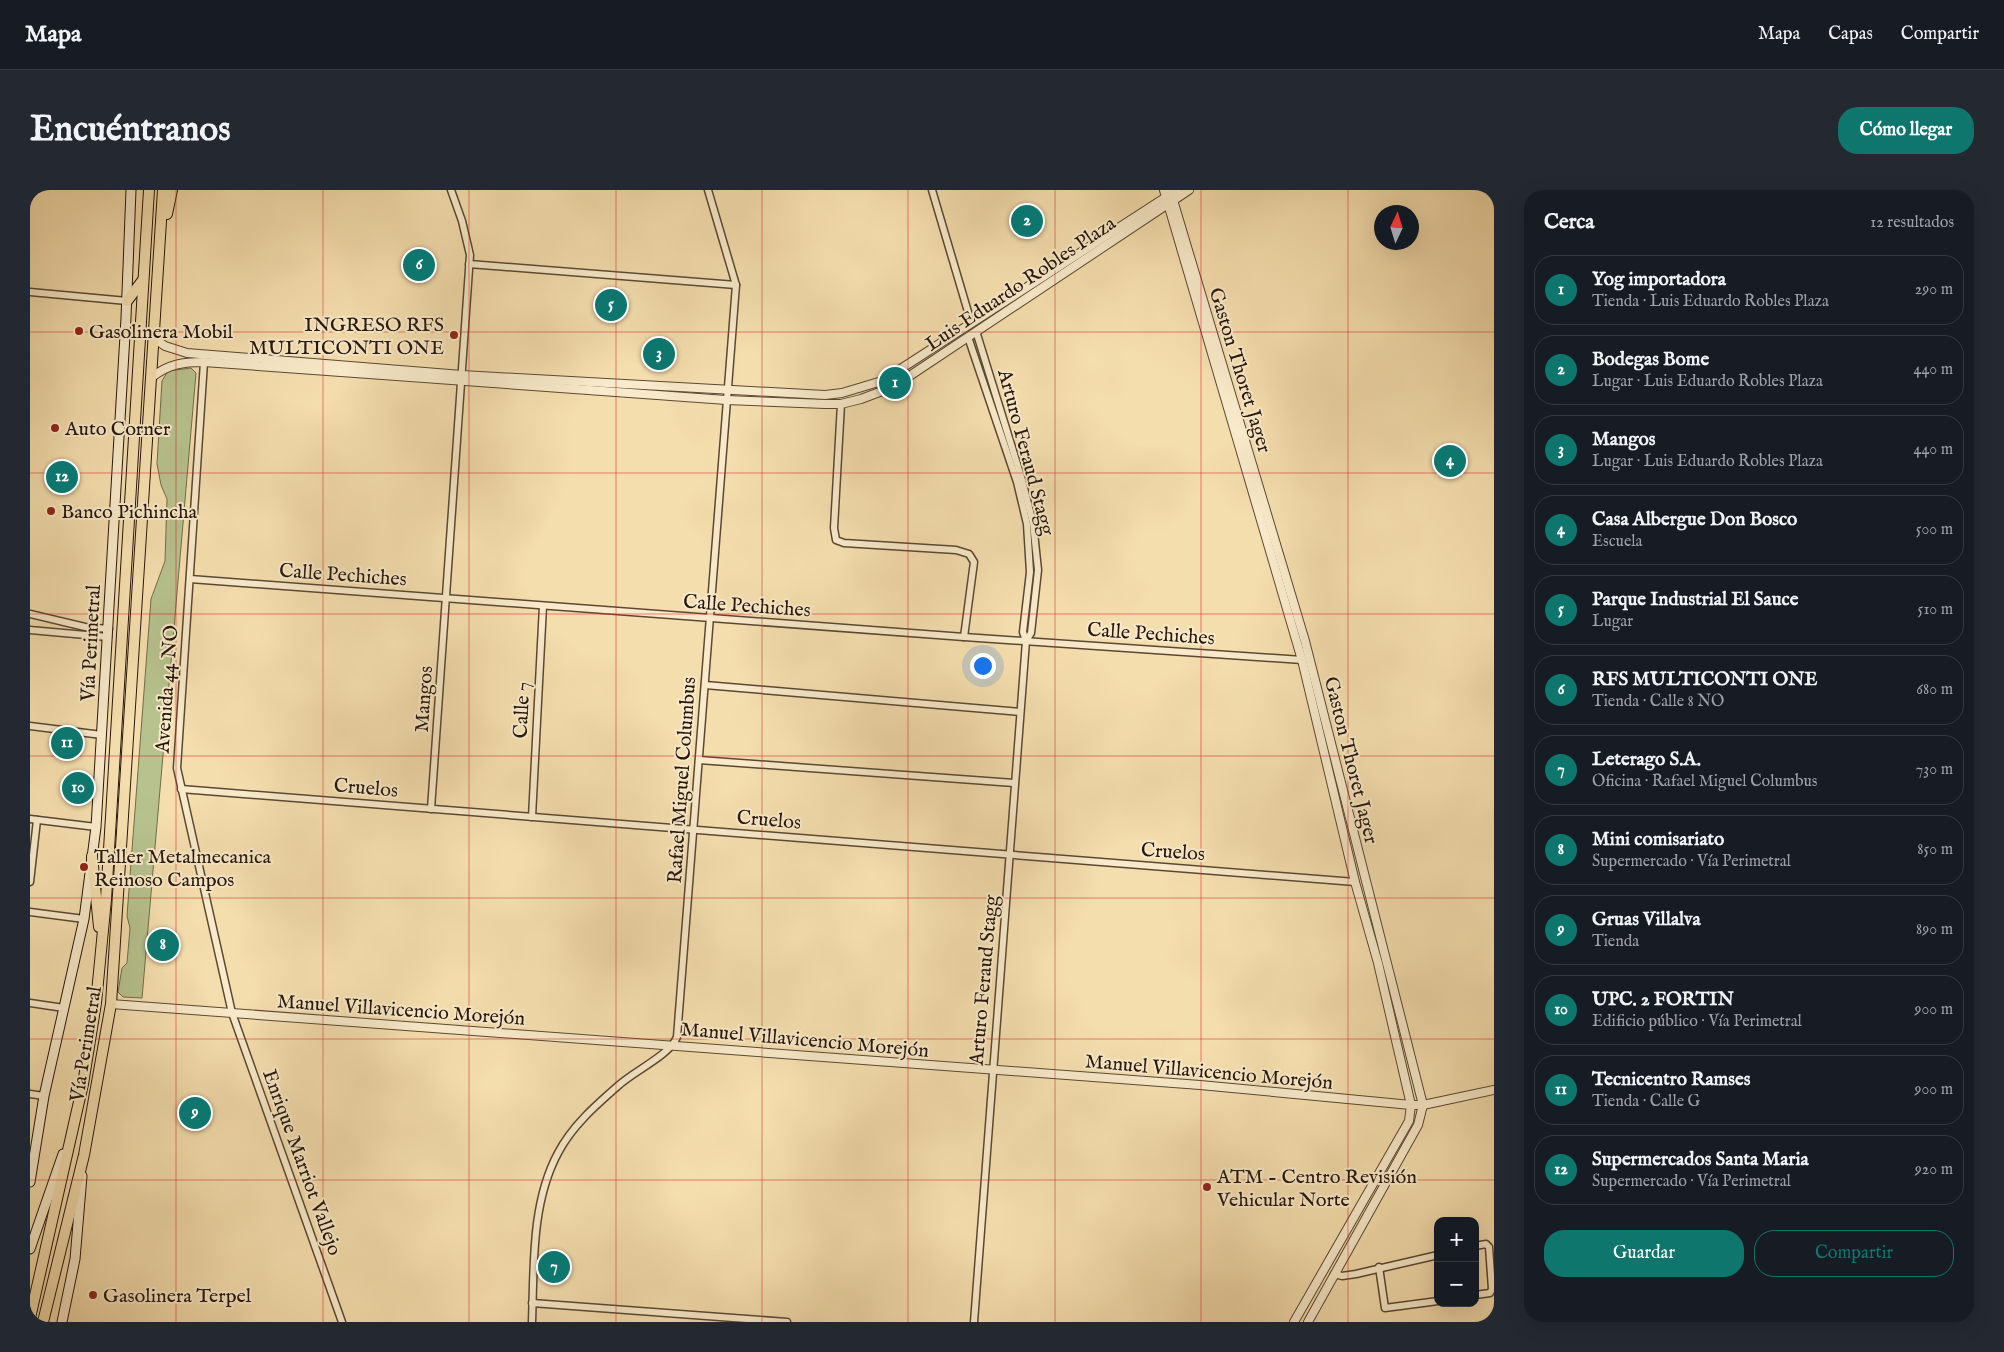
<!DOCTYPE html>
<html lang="es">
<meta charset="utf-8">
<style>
body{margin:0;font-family:"IM FELL English",serif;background:#242831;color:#f1f3f6}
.controls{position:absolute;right:15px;bottom:15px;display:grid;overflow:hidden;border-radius:10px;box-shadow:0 5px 20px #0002}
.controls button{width:45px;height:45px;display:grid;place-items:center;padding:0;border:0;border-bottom:1px solid #363941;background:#171b24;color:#f1f3f6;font:25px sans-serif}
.compass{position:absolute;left:1344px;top:15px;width:45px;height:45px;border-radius:50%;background:#171b24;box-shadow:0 5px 20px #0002;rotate:4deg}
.you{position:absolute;left:952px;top:475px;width:18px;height:18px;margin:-12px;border:4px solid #fff;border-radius:50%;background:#1a73e8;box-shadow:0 0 0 8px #1a73e833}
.badge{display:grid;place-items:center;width:32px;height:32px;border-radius:50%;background:#0f766e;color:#fff;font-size:16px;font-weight:700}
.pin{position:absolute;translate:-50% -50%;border:2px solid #fff;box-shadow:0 1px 5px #0006}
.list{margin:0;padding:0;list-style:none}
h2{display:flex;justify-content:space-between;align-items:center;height:65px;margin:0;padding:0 20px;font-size:21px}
h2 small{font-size:16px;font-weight:400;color:#9ea1a6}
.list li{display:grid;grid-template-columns:32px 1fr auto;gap:15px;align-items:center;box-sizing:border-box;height:70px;margin:0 10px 10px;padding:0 10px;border:1px solid #363941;border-radius:20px}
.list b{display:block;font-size:19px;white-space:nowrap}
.list p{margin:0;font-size:16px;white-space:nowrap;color:#9ea1a6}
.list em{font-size:16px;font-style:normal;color:#9ea1a6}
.actions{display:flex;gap:10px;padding:15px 20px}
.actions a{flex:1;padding:11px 0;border:1px solid #0f766e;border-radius:20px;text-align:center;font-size:18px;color:#0f766e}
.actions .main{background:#0f766e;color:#fff}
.map{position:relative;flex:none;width:1464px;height:1132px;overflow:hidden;border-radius:20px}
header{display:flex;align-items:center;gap:30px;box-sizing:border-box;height:70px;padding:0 25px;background:#171b24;border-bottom:1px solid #363941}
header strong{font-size:24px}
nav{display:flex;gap:28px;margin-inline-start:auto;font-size:18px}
.intro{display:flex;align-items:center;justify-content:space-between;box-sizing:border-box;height:120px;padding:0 30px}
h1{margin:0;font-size:35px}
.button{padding:12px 22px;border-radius:20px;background:#0f766e;color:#fff;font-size:18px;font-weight:700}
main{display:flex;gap:30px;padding:0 30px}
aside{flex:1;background:#171b24;border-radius:20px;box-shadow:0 5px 20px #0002}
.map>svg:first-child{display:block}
</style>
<header>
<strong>Mapa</strong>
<nav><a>Mapa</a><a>Capas</a><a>Compartir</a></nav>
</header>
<div class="intro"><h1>Encuéntranos</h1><a class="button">Cómo llegar</a></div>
<main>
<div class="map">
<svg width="1464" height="1132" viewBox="0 0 1464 1132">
<rect width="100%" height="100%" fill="#f5deae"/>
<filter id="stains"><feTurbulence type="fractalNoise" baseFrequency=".004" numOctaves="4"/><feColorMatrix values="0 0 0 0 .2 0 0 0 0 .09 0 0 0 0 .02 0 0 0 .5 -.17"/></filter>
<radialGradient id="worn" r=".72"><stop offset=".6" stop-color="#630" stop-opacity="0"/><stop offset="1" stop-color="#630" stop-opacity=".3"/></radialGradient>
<path fill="#b7c28e" stroke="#6f6c4d" d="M161,178L166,183L112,808L93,807L88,802L92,778L97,773L100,738L97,726L121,409L135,371L137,309L131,295L127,274L132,191L138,181Z"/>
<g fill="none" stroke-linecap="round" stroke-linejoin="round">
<g stroke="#5a4834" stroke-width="9">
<g id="minor">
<path d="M902,0L941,132"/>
<path d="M439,74L706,95"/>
<path d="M0,102L97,111"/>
<path d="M946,141L992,290L1003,333L1008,380L1001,443L996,451"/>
<path d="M938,147L987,292L997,334L1000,382L993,442L996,451L944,1132"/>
<path d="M174,172L147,578L202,823L312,1132"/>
<path d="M811,214L804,338L806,350L814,353L926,360L939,364L944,372L934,447"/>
<path d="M160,389L934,447L1272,470"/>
<path d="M0,424L55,437L79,439"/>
<path d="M0,440L78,447"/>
<path d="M675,495L990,522"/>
<path d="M0,536L72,545"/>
<path d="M669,570L984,593"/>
<path d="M151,599L1325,692"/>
<path d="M401,619L440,65L432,31L421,0"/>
<path d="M502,627L513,416"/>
<path d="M0,629L66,637"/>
<path d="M0,692L7,630"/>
<path d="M0,722L54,729"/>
<path d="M0,813L34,818"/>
<path d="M0,904L14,906"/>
<path d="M1445,1056L1456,1054L1459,1057L1462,1099L1460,1103L1445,1105"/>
<path d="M1349,1077L1355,1118L1408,1111"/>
<path d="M1304,1084L1312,1086L1326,1084L1408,1065"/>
<path d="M502,1113L757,1132"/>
<path d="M502,1132C504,1077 501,1013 528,963C542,936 566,915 589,895C604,881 640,865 647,847L706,95L678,0"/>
</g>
</g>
<g stroke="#5a4834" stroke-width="10">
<g id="tertiary">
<path d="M1134,0L1272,470L1325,692L1348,773L1381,915L1379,931L1264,1132"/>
<path d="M1140,0L1275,451L1393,915L1388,935L1278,1132"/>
<path d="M125,149L135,156L157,163L432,185L795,205L812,203L852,191L1147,0"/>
<path d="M122,187C139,174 153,172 174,172L696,210L795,214H811L831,209L863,197L1159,0"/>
<path d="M81,814L1170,895L1381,915H1393L1464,900"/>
</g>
</g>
<g stroke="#27160c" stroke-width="11">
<g id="secondary">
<path d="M0,992L14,906L54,729L66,637L96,128L101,0"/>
<path d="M0,1059L33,964"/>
<path d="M32,1132L45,1069L52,986"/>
</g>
</g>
<g stroke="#27160c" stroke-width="12">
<g id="trunk">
<path d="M137,24L142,0"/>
<path d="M97,111L113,90"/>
<path d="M62,666L69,737"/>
<path d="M0,1128L53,894L66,813L76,709L119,0"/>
<path d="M13,1132L54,965L81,814L133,0"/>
</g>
</g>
<use href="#minor" stroke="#f8eaca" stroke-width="6"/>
<use href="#tertiary" stroke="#f8eaca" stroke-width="8"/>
<use href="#secondary" stroke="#f8eaca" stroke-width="9"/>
<use href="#trunk" stroke="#f5deae" stroke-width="10"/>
</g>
<path fill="none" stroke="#d62828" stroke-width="1" stroke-opacity="0.55" d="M146,0V1132M293,0V1132M439,0V1132M586,0V1132M732,0V1132M878,0V1132M1025,0V1132M1171,0V1132M1318,0V1132M0,142H1464M0,283H1464M0,424H1464M0,566H1464M0,708H1464M0,849H1464M0,990H1464"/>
<g fill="#8f2418" stroke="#f8eaca" stroke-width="2">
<circle cx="49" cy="141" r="5"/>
<circle cx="424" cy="145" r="5"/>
<circle cx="25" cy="238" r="5"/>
<circle cx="21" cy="321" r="5"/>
<circle cx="54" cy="677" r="5"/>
<circle cx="1177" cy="997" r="5"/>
<circle cx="63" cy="1105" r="5"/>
</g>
<g text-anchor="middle" stroke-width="4" stroke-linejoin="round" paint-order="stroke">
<g font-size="20" fill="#27160c" stroke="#f8eaca">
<text transform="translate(990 93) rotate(-34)" y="7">Luis Eduardo Robles Plaza</text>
<text transform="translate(1211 180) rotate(73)" y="7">Gaston Thoret Jager</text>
<text transform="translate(997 262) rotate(75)" y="7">Arturo Feraud Stagg</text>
<text transform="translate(313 384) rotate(4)" y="7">Calle Pechiches</text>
<text transform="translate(717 415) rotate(4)" y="7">Calle Pechiches</text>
<text transform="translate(1121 443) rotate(4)" y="7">Calle Pechiches</text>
<text transform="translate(60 453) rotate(-87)" y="7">Vía Perimetral</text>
<text transform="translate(136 499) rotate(-86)" y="7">Avenida 44 NO</text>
<text transform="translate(393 509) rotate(-86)" y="7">Mangos</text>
<text transform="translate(491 520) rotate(-87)" y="7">Calle 7</text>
<text transform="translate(1322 570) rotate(76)" y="7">Gaston Thoret Jager</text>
<text transform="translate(651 590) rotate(-86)" y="7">Rafael Miguel Columbus</text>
<text transform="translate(336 597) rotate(5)" y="7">Cruelos</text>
<text transform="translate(739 629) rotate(5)" y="7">Cruelos</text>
<text transform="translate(1143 661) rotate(4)" y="7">Cruelos</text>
<text transform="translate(953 790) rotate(-85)" y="7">Arturo Feraud Stagg</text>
<text transform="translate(371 819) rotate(4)" y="7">Manuel Villavicencio Morejón</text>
<text transform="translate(775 849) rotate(5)" y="7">Manuel Villavicencio Morejón</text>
<text transform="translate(55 854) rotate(-81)" y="7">Vía Perimetral</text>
<text transform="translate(1179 881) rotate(5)" y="7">Manuel Villavicencio Morejón</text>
<text transform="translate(273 972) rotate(70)" y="7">Enrique Marriot Vallejo</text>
</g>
<g font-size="20" fill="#27160c" stroke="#f8eaca" text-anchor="start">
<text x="414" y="141" text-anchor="end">INGRESO RFS<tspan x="414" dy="23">MULTICONTI ONE</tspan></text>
<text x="59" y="148">Gasolinera Mobil</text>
<text x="35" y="245">Auto Corner</text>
<text x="31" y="328">Banco Pichincha</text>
<text x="64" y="673">Taller Metalmecanica<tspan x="64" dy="23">Reinoso Campos</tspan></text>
<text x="1187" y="993">ATM - Centro Revisión<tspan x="1187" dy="23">Vehicular Norte</tspan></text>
<text x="73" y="1112">Gasolinera Terpel</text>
</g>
</g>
<rect width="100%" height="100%" filter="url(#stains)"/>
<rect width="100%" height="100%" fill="url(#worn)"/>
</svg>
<div class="controls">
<button>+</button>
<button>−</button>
</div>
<svg class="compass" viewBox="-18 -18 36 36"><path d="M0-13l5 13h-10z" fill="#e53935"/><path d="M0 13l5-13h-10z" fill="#9ea1a6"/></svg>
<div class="you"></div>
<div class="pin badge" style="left:865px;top:193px">1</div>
<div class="pin badge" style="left:997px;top:31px">2</div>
<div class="pin badge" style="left:629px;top:164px">3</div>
<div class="pin badge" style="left:1420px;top:271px">4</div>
<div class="pin badge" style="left:581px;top:115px">5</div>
<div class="pin badge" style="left:389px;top:75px">6</div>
<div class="pin badge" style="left:524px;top:1077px">7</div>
<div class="pin badge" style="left:133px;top:755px">8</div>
<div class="pin badge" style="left:165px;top:923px">9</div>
<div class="pin badge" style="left:48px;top:598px">10</div>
<div class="pin badge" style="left:37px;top:553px">11</div>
<div class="pin badge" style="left:32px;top:287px">12</div>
</div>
<aside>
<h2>Cerca<small>12 resultados</small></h2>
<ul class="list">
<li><span class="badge">1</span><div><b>Yog importadora</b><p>Tienda · Luis Eduardo Robles Plaza</p></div><em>290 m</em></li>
<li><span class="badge">2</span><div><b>Bodegas Bome</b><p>Lugar · Luis Eduardo Robles Plaza</p></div><em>440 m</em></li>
<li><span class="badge">3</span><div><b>Mangos</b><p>Lugar · Luis Eduardo Robles Plaza</p></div><em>440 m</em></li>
<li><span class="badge">4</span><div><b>Casa Albergue Don Bosco</b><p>Escuela</p></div><em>500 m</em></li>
<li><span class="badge">5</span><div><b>Parque Industrial El Sauce</b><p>Lugar</p></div><em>510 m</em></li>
<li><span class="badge">6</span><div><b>RFS MULTICONTI ONE</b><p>Tienda · Calle 8 NO</p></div><em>680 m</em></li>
<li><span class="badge">7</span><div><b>Leterago S.A.</b><p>Oficina · Rafael Miguel Columbus</p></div><em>730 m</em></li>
<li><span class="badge">8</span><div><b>Mini comisariato</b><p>Supermercado · Vía Perimetral</p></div><em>850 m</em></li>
<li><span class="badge">9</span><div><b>Gruas Villalva</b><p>Tienda</p></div><em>890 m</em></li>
<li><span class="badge">10</span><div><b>UPC. 2 FORTIN</b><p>Edificio público · Vía Perimetral</p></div><em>900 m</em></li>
<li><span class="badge">11</span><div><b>Tecnicentro Ramses</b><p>Tienda · Calle G</p></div><em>900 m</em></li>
<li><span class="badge">12</span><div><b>Supermercados Santa Maria</b><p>Supermercado · Vía Perimetral</p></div><em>920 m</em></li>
</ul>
<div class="actions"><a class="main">Guardar</a><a>Compartir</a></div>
</aside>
</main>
